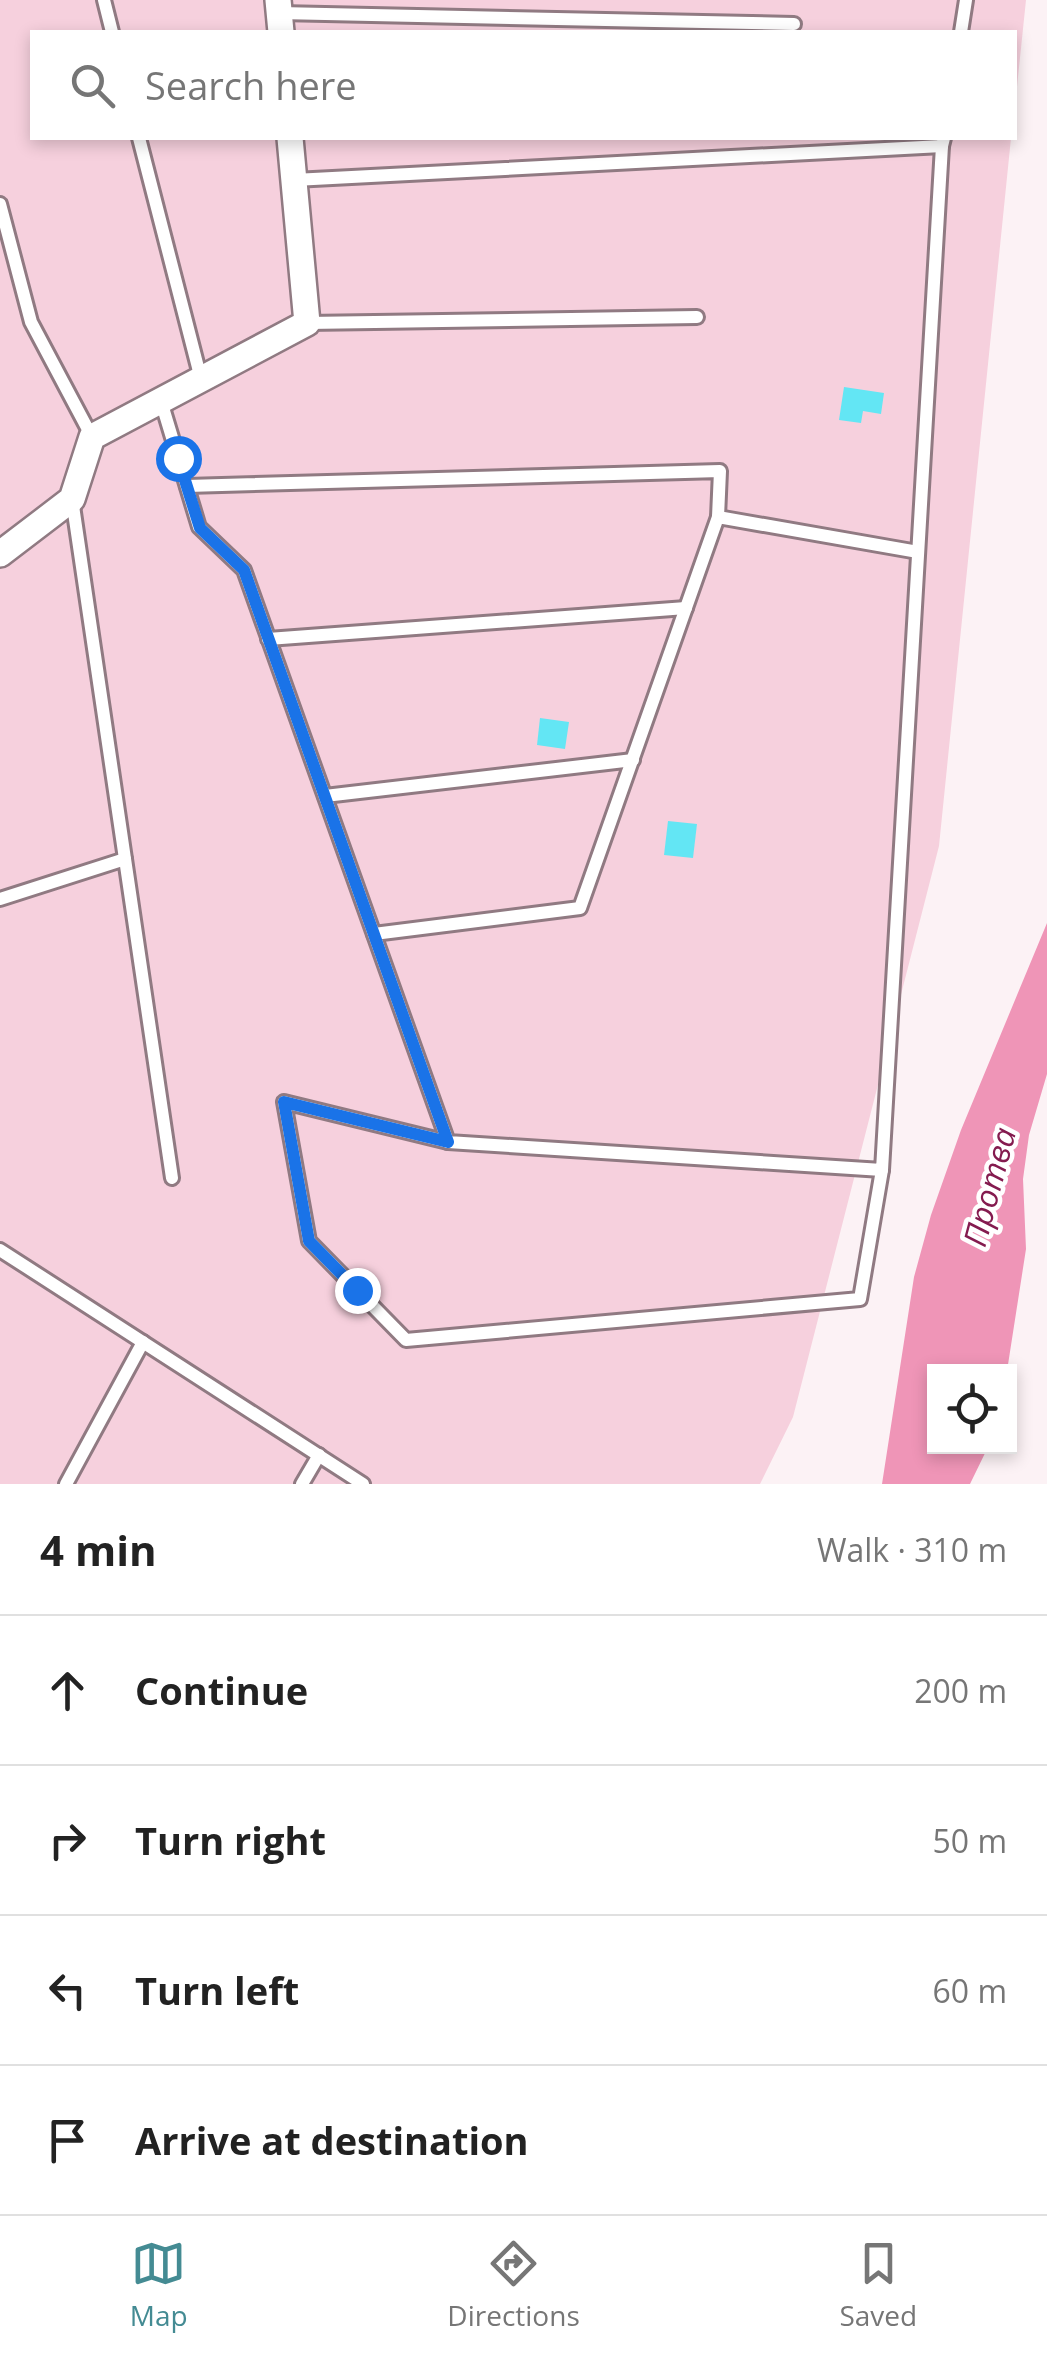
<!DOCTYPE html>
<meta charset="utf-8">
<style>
body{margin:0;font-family:"Open Sans",sans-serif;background:#f2f2f2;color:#222}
.controls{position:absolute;right:30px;bottom:30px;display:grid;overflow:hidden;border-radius:0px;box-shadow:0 5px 15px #0003}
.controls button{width:90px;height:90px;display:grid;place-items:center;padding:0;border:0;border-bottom:2px solid #e0e0e0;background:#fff;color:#222;font:50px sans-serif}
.stop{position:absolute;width:30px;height:30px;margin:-22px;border:8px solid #1a73e8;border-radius:50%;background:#fff}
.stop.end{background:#1a73e8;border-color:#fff;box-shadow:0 2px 10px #0008}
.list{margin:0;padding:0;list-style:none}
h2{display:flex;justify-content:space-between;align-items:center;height:130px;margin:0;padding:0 40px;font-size:42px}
h2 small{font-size:32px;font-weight:400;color:#767676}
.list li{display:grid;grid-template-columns:65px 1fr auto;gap:30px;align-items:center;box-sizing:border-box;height:150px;padding:0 40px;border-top:2px solid #e0e0e0}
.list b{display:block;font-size:38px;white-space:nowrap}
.list em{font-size:32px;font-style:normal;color:#767676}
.icon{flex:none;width:55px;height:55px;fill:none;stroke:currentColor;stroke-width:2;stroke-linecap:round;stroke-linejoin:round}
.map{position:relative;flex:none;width:1047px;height:1484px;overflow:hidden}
.search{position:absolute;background:#fff;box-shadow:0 5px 15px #0003;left:30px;right:30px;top:30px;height:110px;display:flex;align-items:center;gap:25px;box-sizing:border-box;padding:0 35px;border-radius:0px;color:#767676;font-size:38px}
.sheet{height:730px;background:#fff}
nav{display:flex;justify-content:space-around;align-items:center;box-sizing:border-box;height:140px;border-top:2px solid #e0e0e0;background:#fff;font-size:28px;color:#767676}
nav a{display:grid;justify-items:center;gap:5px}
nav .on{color:#448b93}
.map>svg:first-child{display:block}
</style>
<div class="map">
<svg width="1047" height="1484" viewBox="0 0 1047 1484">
<rect width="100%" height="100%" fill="#fcf2f5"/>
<path fill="#f6d0dd" d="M0,0H1026L1015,106L1014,32H32V138H1011L939,846L793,1417L760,1484H0Z"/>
<path fill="#ef95b7" d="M1047,923V1074L1029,1135L1023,1179L1026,1249L1007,1371L934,1372V1446L988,1447L970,1484H882L914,1277L931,1215L961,1130Z"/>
<g fill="#63e6f4">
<path d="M844,387L884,393L881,414L863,411L861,423L839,420Z"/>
<path d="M540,718L569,722L565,749L537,745Z"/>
<path d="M668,821L697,824L693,858L664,855Z"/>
</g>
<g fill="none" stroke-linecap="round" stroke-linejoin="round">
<g stroke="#907a82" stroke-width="18">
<g id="service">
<path d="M104,0L112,32"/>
<path d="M279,13L794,24"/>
<path d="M961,32L966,0"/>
<path d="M139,138L201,379"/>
<path d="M294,180L942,146L944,138"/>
<path d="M0,204L31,322L92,437"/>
<path d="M307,323L697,317"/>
<path d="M161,401L199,527L244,570L448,1142L882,1170L942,146"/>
<path d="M187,486L720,471L718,517"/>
<path d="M72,499L172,1178"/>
<path d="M268,639L686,608"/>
<path d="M325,796L633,760"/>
<path d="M0,899L125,859"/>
<path d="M374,934L580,908L718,517L918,552"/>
<path d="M448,1142L284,1102L309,1241L406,1340L860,1299L882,1170"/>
<path d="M0,1250L363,1484"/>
<path d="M66,1484L143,1342"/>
<path d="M302,1484L319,1455"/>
</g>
</g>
<g stroke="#907a82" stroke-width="30">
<g id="minor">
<path d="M278,0L281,32"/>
<path d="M0,554L72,499L92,437L307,323L290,138"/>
</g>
</g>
<use href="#service" stroke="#fff" stroke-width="12"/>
<use href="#minor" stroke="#fff" stroke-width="25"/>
</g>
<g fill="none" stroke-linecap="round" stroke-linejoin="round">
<path stroke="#1a73e8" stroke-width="12" d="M178,458L200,528L244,570L448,1142L284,1102L309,1241L357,1290"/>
</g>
<g text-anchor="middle" stroke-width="9" stroke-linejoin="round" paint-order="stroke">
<g font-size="32" font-style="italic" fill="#841b4f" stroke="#fff">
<text transform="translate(990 1187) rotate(-75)" y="11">Протва</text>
</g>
</g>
</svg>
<div class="controls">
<button><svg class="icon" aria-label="locate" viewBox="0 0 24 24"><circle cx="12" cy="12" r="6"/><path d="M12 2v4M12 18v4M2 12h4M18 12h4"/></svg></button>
</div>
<div class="stop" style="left:178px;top:458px"></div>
<div class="stop end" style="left:357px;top:1290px"></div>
<div class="search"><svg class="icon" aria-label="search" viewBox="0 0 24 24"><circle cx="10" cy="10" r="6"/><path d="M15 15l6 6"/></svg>Search here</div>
</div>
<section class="sheet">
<h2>4 min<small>Walk · 310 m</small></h2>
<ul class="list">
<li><svg class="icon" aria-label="ahead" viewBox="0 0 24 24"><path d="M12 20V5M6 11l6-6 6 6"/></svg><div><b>Continue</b></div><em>200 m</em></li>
<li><svg class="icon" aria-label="right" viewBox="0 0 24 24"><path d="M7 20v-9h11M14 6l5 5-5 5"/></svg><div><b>Turn right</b></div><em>50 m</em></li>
<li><svg class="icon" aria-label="left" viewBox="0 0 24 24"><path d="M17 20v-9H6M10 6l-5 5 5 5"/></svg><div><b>Turn left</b></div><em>60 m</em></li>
<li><svg class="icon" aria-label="arrive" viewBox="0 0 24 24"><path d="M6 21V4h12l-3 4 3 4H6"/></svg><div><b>Arrive at destination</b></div></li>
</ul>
</section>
<nav>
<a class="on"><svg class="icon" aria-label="map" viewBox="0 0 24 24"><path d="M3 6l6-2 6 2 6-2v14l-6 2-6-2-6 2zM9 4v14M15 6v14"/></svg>Map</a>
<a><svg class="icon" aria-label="directions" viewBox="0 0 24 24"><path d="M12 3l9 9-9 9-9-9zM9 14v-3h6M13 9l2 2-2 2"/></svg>Directions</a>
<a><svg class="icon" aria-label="saved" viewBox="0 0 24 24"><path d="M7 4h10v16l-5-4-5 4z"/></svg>Saved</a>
</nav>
